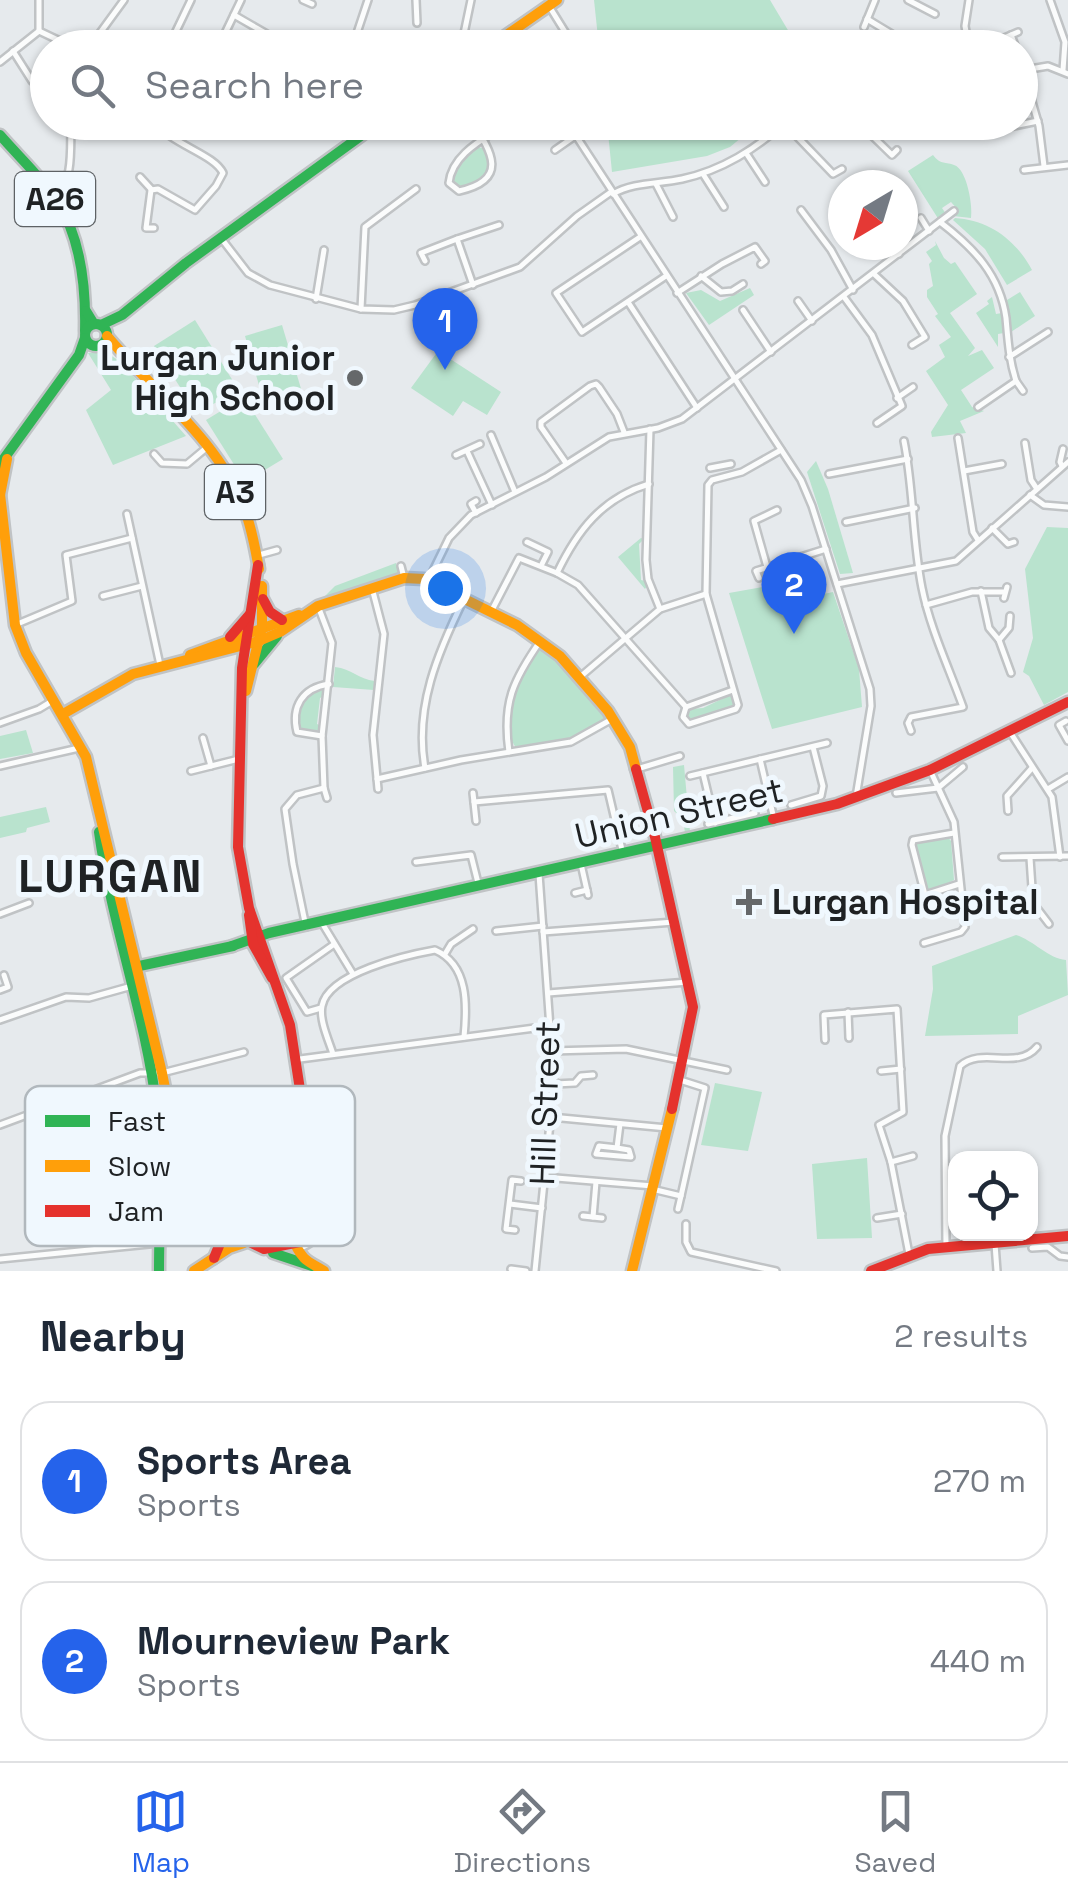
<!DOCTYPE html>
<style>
body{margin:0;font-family:"Space Grotesk",sans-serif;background:#f2f2f3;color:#1f2937}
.controls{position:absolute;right:30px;bottom:30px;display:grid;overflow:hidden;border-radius:20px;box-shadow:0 2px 8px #0004}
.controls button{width:90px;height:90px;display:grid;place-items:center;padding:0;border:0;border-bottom:2px solid #e0e1e3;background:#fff;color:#1f2937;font:50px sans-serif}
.compass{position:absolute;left:828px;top:170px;width:90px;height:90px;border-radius:50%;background:#fff;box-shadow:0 2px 8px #0004;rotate:218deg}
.you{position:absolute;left:445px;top:588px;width:35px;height:35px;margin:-25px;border:8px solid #fff;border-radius:50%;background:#1a73e8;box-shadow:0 0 0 15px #1a73e833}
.badge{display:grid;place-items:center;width:65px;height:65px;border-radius:50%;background:#2563eb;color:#fff;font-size:32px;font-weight:700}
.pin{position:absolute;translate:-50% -82px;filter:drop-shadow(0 2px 5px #0008)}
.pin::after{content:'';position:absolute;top:52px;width:35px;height:30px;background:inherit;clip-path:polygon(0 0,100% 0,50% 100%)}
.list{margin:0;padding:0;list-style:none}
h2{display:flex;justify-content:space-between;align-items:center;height:130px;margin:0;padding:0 40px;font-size:42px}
h2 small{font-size:32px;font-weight:400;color:#747a83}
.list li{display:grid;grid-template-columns:65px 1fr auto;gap:30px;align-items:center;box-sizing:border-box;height:160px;margin:0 20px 20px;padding:0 20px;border:2px solid #e0e1e3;border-radius:30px}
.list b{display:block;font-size:38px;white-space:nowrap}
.list p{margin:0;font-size:32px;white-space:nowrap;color:#747a83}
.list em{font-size:32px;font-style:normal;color:#747a83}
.icon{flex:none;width:55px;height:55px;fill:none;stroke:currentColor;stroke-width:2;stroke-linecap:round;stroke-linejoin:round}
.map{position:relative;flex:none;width:1068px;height:1271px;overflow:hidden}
.search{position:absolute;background:#fff;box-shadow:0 2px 8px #0004;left:30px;right:30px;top:30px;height:110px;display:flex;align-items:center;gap:25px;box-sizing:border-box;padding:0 35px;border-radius:55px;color:#747a83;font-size:38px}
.sheet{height:490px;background:#fff}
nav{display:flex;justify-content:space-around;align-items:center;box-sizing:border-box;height:140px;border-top:2px solid #e0e1e3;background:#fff;font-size:28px;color:#747a83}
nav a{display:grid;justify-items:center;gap:5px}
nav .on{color:#2563eb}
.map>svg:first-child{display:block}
</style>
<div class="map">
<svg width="1068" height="1271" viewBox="0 0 1068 1271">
<rect width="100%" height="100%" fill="#e6eaed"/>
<g fill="#b9e3ce">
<path d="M594,0H770L798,47H599Z"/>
<path d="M607,123V122L759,123L730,147L707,156L612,172Z"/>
<path d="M478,147L486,149C495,173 478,184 456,187L452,182C452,165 465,156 478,147Z"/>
<path d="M933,155C941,165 943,161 954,165C967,169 973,206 971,218L953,216L959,211L951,202L942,208L946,214L939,220L908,171Z"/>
<path d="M955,218C989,220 1016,240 1032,270L1007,285L985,249L953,220Z"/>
<path d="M935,241L944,258L951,264L955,262L977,294L950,313L975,348L968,356L982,350L994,368L961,390L972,407L984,411L960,421L966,433L932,437L931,432L948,405L926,371L945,357L939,345L951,337L935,316L938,314L927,297V290L933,286L929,264L932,261L926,252L936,245Z"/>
<path d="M750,288L754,295L709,325L686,293L701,290L720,301Z"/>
<path d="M1020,292L1035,316L1011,332L1007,300Z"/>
<path d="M992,297L996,314L1002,313L1004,333L998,334V347L976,313L989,304L987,301Z"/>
<path d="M195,320L238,389L197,414L154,346Z"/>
<path d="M282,325L302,392L264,403L245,336Z"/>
<path d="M438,351L501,392L487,415L463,401L453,416L411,388Z"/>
<path d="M88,353H107L121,362L186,436L113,465L86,410L111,390Z"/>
<path d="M244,397L283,459L245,482L206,420Z"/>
<path d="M816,461L828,489L853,573L840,574L807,472Z"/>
<path d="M1047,527L1068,528V692L1044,705L1029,676L1023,672L1033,638L1025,569Z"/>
<path d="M641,538L644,539L639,544L641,580L645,581L647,586L645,589L618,557Z"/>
<path d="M396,563L399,574L321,600L335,586Z"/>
<path d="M796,581L809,597L833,592L859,669L862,707L772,729L729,593Z"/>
<path d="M543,647L564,663L608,716C585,741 547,744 516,748C496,719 518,666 543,647Z"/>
<path d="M335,667C352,669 358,679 375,681L374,690L333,687Z"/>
<path d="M323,688L325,695L320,698L317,724L321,726L320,731L299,728L300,701Z"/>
<path d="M730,695L735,703L733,708L692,721L686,718L689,709L703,708Z"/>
<path d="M26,730L33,753L0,759V736Z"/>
<path d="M684,765L690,832L685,833L683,819L674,811L673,767Z"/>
<path d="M46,807L50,822L27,828L26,832L0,838V817Z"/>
<path d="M947,836L951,841L954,880L929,892L924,888L915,845L919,841Z"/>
<path d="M1016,935C1033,940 1049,959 1066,960L1068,995L1018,1016V1034L925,1036L933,989L932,966Z"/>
<path d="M715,1083L762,1092L748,1151L701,1145Z"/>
<path d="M867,1158L872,1238L817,1239L812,1164Z"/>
</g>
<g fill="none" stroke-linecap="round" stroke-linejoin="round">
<g stroke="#c0c3c5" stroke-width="10">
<g id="street">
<path d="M303,0L312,4"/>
<path d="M416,0L417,23"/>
<path d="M908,0L935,14"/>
<path d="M969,0L965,26L969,48"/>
<path d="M1050,0L1065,42L1063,70"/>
<path d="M549,6L575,48"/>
<path d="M234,15L267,34"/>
<path d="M867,19L915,48"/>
<path d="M864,27L875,0"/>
<path d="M39,31V0"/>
<path d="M1011,35L1016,48"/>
<path d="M95,38L111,48"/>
<path d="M1004,38L1018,32"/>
<path d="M89,48L124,0"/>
<path d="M168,48L191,0"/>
<path d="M218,48L241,0"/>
<path d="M352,48L368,0"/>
<path d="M461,48L471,0"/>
<path d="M13,51L32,81"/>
<path d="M1020,60L1039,126L1044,166"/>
<path d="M0,62L39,31L75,48"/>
<path d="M1024,70L1048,66L1068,74"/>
<path d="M426,122L430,131"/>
<path d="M472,122C492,152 509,180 459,191L449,183C452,153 486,138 509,122"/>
<path d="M567,122L801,480L812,506L870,689L871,706L856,797"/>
<path d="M858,122L892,155L897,150"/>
<path d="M785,124L833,174L842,169"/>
<path d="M985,132L1038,121"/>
<path d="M555,150L575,136"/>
<path d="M746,153L765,182"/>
<path d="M1024,170L1068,165"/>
<path d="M703,174L724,207"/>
<path d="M140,177L151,189"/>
<path d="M656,184L673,217"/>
<path d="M65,188L68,219"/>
<path d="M613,194C633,182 659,184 682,179C723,170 755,149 786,122"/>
<path d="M56,200C74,176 70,151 71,122"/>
<path d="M801,210L831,250L853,290"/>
<path d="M921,218L929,231"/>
<path d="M940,222C974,248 1000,275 1006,318C1008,340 1009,359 1016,381L978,407"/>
<path d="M154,228H146L151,190L158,189L195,210L216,186L223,173C214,154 172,145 155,122"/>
<path d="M640,237L556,293L582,332L666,276"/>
<path d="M221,238L248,273L270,285L361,309L394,310L415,305L520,267L577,216L611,192"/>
<path d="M891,245L899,254"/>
<path d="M425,261L421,253L457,239"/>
<path d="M874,274L903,301L925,337L912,345"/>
<path d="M701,276L721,292L732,291L743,284"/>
<path d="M473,285L457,239L499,225"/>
<path d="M677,293L722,264L755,247L765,261L761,264"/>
<path d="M844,297L872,335L902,406L877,423"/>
<path d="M316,299L324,250"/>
<path d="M798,301L812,321"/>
<path d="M628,302L697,408"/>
<path d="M361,309L365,227L416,189"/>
<path d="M743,310L771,352"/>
<path d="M1009,357L1048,332"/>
<path d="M1016,381L1023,391"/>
<path d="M897,398L913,387"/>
<path d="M650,429L646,560L648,579L660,609"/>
<path d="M491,435L515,492"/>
<path d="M958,438L973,532L978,540"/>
<path d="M904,441C914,491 912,538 922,588C930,628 949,668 963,707L911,717L908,723L911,731"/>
<path d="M1025,443L1031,480L1037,489"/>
<path d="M467,451L492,505"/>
<path d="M154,454L162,463L187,464L205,449"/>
<path d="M456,455L480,444"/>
<path d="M566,463L541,427V422L590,386L596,384L599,387L617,414L624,432"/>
<path d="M1062,466L1060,462L1063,449"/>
<path d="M710,468L731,464"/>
<path d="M964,471L1002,464"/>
<path d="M829,474L908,459"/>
<path d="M1030,495L1044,505L1068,507"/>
<path d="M476,513L471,504L476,501"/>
<path d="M127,514L160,665"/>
<path d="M846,522L915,508"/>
<path d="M992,528L1008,544L1014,542"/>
<path d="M527,542L548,552L542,564"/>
<path d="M259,555L277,550"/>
<path d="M401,566L404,578"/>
<path d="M767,567L754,521L777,510"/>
<path d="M557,573C577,531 602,498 649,484"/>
<path d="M759,578L756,571L826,549"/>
<path d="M428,581L449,538L471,515L546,477L609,437L658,428L682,419L954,211"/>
<path d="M837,584L956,561L1068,462"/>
<path d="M372,588L384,634L373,735L378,789"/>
<path d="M981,591L989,628L999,640L1011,673"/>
<path d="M103,596L142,586"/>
<path d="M1004,598L1007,587"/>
<path d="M926,605L972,592H1003"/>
<path d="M318,606L332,643L322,736L324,788L327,798"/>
<path d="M491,612L519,558L557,573L578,585L686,707"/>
<path d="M15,625L72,601L66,555L132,538"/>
<path d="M999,640L1009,628L1010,616"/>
<path d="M580,677L660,609L706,594"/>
<path d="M686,707L683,717L689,724L736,709L738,705L706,594L708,485L712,480L742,472L781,450"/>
<path d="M686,707L733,690"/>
<path d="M1066,721L1059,725L1068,741"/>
<path d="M0,723L39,709L54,700"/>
<path d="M1010,732L1052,797L1060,857"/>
<path d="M322,736L297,732C291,707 302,688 329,684"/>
<path d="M203,738L211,766"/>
<path d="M509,752C502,703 513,680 541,640"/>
<path d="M760,759L774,819"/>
<path d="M0,766L79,748"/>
<path d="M425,768C414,708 438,652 464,599"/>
<path d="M637,769L680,756"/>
<path d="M191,771L239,759"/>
<path d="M703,773L715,823"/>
<path d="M690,776L827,743"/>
<path d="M377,779L461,760L571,742L614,718"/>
<path d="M1048,789L1068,777"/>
<path d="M473,793L476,821"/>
<path d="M896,793L938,788L963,767"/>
<path d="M474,802L608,790L623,854"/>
<path d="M791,805L821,796L823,786L813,747"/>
<path d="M1008,811L1007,796L1032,768"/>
<path d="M708,824L755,813"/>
<path d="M954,833L913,840L912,845L925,895L959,884"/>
<path d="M1002,857L1068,856"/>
<path d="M1030,858L1033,903L1049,924"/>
<path d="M416,862L471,855L479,887"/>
<path d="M581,864L588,895"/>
<path d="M575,893L587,890"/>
<path d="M1007,908L1033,903"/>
<path d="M0,914L29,903"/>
<path d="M322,923L353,974"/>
<path d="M306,927L293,864L285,809L297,795L324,788"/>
<path d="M496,931L543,926"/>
<path d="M543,932L674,922"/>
<path d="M924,943L961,932L965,927L954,822L930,770"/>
<path d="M445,954L451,944L473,929"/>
<path d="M0,990L8,987L4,975"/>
<path d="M548,993L688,982"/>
<path d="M321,1008L307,1012L286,978L333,945"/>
<path d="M848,1012L849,1038"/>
<path d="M0,1020L66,997L89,998L132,986"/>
<path d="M825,1040L824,1015L897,1009L903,1112L879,1125L891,1162L909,1254"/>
<path d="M551,1051L626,1049L727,1070"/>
<path d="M333,1054C329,1041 319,1020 322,1006C328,973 407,955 435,950C469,965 467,1006 464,1037"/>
<path d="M300,1059L550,1026"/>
<path d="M881,1071L901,1069"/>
<path d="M555,1084L575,1083L581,1076L593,1075"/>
<path d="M551,1117L667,1128"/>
<path d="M0,1125L140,1073H162L244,1052"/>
<path d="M617,1148L599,1146L596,1154L631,1157L629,1150L617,1148L620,1124"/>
<path d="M891,1162L913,1156"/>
<path d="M544,1177L653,1186"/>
<path d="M652,1189L681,1196L705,1088L680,1080"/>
<path d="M510,1204L542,1208"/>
<path d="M678,1209L681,1196"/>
<path d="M583,1216L602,1218"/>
<path d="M593,1217L596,1182"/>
<path d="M877,1218L902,1214"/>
<path d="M686,1224V1242L691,1252L776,1271"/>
<path d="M515,1230L506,1229L512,1180L521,1181"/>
<path d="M995,1244L997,1271"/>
<path d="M303,1247C330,1236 324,1209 324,1185"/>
<path d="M946,1247L945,1136L960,1066C982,1046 1017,1071 1037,1047"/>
<path d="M1032,1248L1048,1247L1060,1256L1068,1257"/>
<path d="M0,1259L159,1243"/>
<path d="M511,1269L526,1271"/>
<path d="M535,1271L554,1084L539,874"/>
</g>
</g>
<g stroke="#c0c3c5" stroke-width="15">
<g id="fast">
<path d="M0,135C19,157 41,177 57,201C81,238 86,288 85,331"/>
<path d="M86,311L94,324"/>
<circle cx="96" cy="335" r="11"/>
<path d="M101,325L122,315L186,263L380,122"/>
<path d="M0,464L79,355L85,338"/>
<path d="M254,664L277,636"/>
<path d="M99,832C112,926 146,1016 157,1110C163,1163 159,1218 159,1271"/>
<path d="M232,946L269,933L773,819"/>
<path d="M130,968L233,946"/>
<path d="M273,1253L312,1266"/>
</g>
</g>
<g stroke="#c0c3c5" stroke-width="15">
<g id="slow">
<path d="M488,48L557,0"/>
<path d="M107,336C152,390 219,441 244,508C252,528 255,548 259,569"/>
<path d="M0,494L15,625L26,653L86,757L162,1073L181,1168L191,1205L201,1218"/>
<path d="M0,495L7,459"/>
<path d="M190,655L299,615"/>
<path d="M246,691L262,627V586"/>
<path d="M63,714L133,674L259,641L280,632L318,606L404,578L424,579L517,625L560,656L608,711L630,747L636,769"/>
<path d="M301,1096C299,1139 272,1223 304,1258C309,1263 318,1267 324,1271"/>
<path d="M194,1271L229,1248L244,1243"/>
<path d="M632,1271L672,1109"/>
</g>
</g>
<g stroke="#c0c3c5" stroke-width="15">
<g id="jam">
<path d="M258,565L242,668L238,847L249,908L290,1025L301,1096"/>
<path d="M263,599L270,612L282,620"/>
<path d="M230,637L250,614"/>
<path d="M636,769L655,837L693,1007L672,1109"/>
<path d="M773,819L837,804L930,770L1068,702"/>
<path d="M249,915L253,944L272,978"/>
<path d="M215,1225L264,1249L300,1242"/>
<path d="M159,1228C177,1213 195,1216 215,1225L221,1241L214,1258"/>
<path d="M871,1271L928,1249L1068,1236"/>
</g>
</g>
<use href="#street" stroke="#fbfcfc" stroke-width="5"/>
<use href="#fast" stroke="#30b455" stroke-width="10"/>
<use href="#slow" stroke="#ff9f0a" stroke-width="10"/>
<use href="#jam" stroke="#e5322d" stroke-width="10"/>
</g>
<g fill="#65686a" stroke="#f0f8fe" stroke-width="4">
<circle cx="355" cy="378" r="10"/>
<path d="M744 887h10v10h10v10h-10v10h-10v-10h-10v-10h10z"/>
</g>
<g text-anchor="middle" stroke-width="10" stroke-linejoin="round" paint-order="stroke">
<g fill="#f0f8fe" stroke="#5e6265" stroke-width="2.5">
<rect x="15" y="172" width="80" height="54" rx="8"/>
<rect x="205" y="465" width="60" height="54" rx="8"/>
</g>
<g font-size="32" font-weight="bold" fill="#1f2224">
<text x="55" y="210">A26</text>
<text x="235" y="503">A3</text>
</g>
<g font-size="35" font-weight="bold" fill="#1f2224" stroke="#f0f8fe" text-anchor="end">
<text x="335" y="370">Lurgan Junior<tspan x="335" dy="40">High School</tspan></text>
<text x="772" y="914" text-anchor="start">Lurgan Hospital</text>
</g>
<g font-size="35" fill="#1f2224" stroke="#f0f8fe">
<text transform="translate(679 813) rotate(-13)" y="12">Union Street</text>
<text transform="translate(545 1103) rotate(-88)" y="12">Hill Street</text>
</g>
<g font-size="45" font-weight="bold" letter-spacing="2.5" fill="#1f2224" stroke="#f0f8fe">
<text x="111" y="892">LURGAN</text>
</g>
</g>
<rect x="25" y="1086" width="330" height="160" rx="15" fill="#f0f8fe" stroke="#b1b8bd" stroke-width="2.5"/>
<rect x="45" y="1115" width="45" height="12" fill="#30b455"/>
<rect x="45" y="1160" width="45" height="12" fill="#ff9f0a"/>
<rect x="45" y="1205" width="45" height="12" fill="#e5322d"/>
<g font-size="28" fill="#1f2224">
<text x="108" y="1131">Fast</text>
<text x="108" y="1176">Slow</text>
<text x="108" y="1221">Jam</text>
</g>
</svg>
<div class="controls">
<button><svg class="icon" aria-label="locate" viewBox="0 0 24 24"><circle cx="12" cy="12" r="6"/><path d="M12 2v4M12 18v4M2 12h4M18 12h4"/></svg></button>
</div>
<svg class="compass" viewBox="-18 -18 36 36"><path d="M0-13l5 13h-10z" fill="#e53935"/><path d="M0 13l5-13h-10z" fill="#747a83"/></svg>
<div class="you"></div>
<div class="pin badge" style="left:445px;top:370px">1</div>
<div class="pin badge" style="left:794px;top:634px">2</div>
<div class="search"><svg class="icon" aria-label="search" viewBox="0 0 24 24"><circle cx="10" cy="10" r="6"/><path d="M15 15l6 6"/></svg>Search here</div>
</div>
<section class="sheet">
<h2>Nearby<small>2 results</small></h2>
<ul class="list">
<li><span class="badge">1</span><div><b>Sports Area</b><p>Sports</p></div><em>270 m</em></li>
<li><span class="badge">2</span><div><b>Mourneview Park</b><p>Sports</p></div><em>440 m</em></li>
</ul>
</section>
<nav>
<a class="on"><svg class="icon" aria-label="map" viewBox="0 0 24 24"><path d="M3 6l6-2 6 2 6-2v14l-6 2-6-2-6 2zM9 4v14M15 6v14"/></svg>Map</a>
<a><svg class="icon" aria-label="directions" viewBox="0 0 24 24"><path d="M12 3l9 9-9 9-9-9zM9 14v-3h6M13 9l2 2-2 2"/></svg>Directions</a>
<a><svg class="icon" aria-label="saved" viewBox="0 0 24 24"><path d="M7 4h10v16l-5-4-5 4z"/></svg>Saved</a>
</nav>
